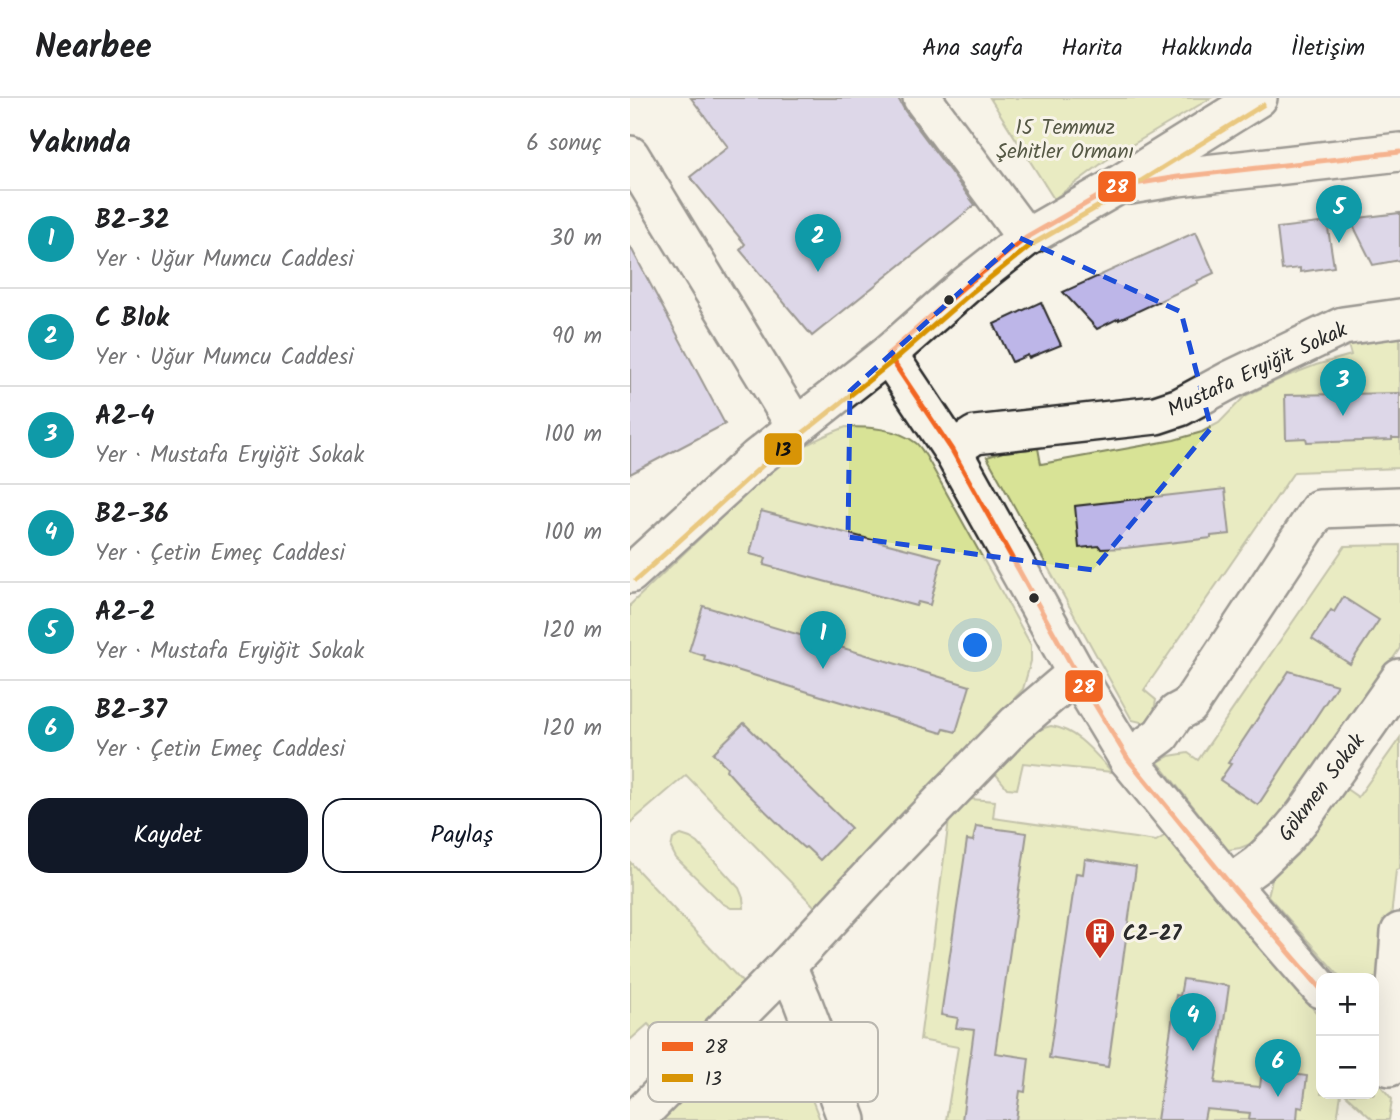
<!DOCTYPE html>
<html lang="tr">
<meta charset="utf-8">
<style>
body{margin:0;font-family:Kalam,sans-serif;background:#f2f2f2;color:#202124}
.controls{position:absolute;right:21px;bottom:21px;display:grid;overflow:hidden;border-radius:14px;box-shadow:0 7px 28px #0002}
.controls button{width:63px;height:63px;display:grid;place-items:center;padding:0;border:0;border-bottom:2px solid #e0e0e0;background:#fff;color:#202124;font:35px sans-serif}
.you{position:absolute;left:346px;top:548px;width:24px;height:24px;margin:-18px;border:5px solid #fff;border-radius:50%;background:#1a73e8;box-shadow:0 0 0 10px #1a73e833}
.badge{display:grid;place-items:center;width:46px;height:46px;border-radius:50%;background:#111827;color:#fff;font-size:23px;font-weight:700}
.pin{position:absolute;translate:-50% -58px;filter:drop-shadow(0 2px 4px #0008)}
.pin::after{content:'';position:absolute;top:37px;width:24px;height:21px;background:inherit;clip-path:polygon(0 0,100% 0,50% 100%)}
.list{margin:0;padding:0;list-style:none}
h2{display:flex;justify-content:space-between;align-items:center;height:91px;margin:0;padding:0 28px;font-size:30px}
h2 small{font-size:23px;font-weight:400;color:#757577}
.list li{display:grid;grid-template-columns:46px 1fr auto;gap:21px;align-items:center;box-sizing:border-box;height:98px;padding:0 28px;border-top:2px solid #e0e0e0}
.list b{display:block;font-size:26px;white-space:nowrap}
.list p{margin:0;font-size:23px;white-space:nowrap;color:#757577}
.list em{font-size:23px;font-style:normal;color:#757577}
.actions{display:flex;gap:14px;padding:21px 28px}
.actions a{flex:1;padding:16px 0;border:2px solid #111827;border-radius:21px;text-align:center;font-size:24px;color:#111827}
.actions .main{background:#111827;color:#fff}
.map{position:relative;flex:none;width:770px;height:1022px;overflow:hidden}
header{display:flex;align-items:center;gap:42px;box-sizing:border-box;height:98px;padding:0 35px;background:#fff;border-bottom:2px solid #e0e0e0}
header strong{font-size:33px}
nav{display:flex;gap:38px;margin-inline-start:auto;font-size:24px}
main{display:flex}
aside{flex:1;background:#fff}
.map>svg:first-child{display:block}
</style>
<header>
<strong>Nearbee</strong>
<nav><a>Ana sayfa</a><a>Harita</a><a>Hakkında</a><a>İletişim</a></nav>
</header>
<main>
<aside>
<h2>Yakında<small>6 sonuç</small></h2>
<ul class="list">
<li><span class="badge" style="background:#0f9aa8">1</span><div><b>B2-32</b><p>Yer · Uğur Mumcu Caddesi</p></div><em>30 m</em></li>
<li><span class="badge" style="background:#0f9aa8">2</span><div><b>C Blok</b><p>Yer · Uğur Mumcu Caddesi</p></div><em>90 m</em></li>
<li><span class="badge" style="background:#0f9aa8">3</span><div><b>A2-4</b><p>Yer · Mustafa Eryiğit Sokak</p></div><em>100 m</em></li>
<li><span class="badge" style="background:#0f9aa8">4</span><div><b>B2-36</b><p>Yer · Çetin Emeç Caddesi</p></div><em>100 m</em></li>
<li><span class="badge" style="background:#0f9aa8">5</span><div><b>A2-2</b><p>Yer · Mustafa Eryiğit Sokak</p></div><em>120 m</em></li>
<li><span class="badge" style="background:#0f9aa8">6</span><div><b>B2-37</b><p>Yer · Çetin Emeç Caddesi</p></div><em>120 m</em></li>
</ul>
<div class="actions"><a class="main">Kaydet</a><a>Paylaş</a></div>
</aside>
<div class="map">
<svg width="770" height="1022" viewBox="0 0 770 1022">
<rect width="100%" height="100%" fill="#f7f3e8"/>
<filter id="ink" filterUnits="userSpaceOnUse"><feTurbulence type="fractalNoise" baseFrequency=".0143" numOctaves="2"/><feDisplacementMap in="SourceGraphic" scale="14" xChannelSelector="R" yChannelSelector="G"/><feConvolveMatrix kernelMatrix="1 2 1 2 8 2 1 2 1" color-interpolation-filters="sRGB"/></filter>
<g filter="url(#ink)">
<g fill="#d8e396" stroke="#828760" stroke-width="2">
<path d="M360,0H581L475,63L424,101Z"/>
<path d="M770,235V370L664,374L514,592L526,602L524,613L515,625L502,622L357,359L373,354L408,350L411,366L544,342L572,334L589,325L615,298L652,280L686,267L721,257L716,240Z"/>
<path d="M216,329C238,329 267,330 286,345C290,348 293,354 296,358L401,547V563L393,591L310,682L186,810L56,677L0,725V507L140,373C166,351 185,341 216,329Z"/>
<path d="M770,447V550L646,736L610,750L598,752L528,664L539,658L558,655L568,662L715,448Z"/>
<path d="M421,628C448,632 465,656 482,674L393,665L387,691L377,690L365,675C381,658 397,633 421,628Z"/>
<path d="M770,640V771L766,772L750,924L744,918V880H711L638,798L644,773L712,688L728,699Z"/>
<path d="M340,701L365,703L363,720L526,743L536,737L691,920V996H711L707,1022H316L328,949L290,942L319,722Z"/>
<path d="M51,737L60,740L68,745L109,790L113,800L114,810H101L92,805L46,760L41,750L43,741Z"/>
<path d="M0,764L115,887L45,957L18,926L0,942Z"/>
<path d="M137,936L155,943L166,961L190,1022H32L117,937Z"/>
<path d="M744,980L762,1001L759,1022H743L715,996H744Z"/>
</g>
<g fill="#bdb6e8" stroke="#2b2b2b" stroke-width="2">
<path d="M61,0H268L275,13L345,107L182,238L110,152L115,146L60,79L98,49Z"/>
<path d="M770,115V162L743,167L720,121Z"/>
<path d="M697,124L704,169L670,174V170L652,172L647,130Z"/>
<path d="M566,134L584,175L567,183L568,185L489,222V220L467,231L433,194Z"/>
<path d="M0,148L95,326L0,376Z"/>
<path d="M411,204L431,247L399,260L398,257L382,264L364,226Z"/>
<path d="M770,295V340H762V342L702,344L701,343L677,344L676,340L656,341L655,297Z"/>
<path d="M595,391L600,436L581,438V440L495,450L471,451L469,448L449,450L445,408Z"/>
<path d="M131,413L312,460L300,507L288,504L286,508L134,467L136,460L120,456Z"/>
<path d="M713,499L749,522L720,566L682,541L701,512L704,514Z"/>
<path d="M73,508L340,588L326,634L314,631L312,635L74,562L75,558L59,553Z"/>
<path d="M659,573L707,587L628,707L590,682L601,666L598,665Z"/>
<path d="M114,625L221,730L190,762L176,749L174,750L166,743L112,690L96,672L97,669L83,655Z"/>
<path d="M346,728L397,735L365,955L399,960L395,994L390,993L386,1022H332L344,932L326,930L328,920L311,917L337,742L343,743Z"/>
<path d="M455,761L506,769L478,969L419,960L446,775L453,776Z"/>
<path d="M553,881L599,888L585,985L630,989L632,972L677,978L673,1010L668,1009L667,1022H619L620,1015L576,1011L574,1022H527L546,897L550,898Z"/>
</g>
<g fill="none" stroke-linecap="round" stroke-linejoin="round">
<g stroke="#2b2b2b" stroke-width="42">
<g id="minor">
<path d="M292,0L396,140"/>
<path d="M0,57L166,329"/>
<path d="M500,87L548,79L770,54"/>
<path d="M258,256L322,352L446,575L498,661L600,786L691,891"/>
<path d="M322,352L345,337L526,317L550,309L600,282L713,228L770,220"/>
<path d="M0,476L127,360L258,256L335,188L396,140L485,89L628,0"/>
<path d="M498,661L531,637L546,615L559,608L689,411L770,408"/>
<path d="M600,786L628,766L653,742L674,717L770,580"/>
<path d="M157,868L172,902L217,1022"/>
<path d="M760,969L770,834"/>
<path d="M5,1022L157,868L253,764L386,626L446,575"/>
</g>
</g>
<use href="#minor" stroke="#f7f3e8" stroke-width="37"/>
<g stroke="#f7f3e8" stroke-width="10">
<g id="bus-1">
<path d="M258,256L322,352L446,575L498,661L600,786L691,891"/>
<path d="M258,256L335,188L396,140L485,89L548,79L770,54"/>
</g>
</g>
<g stroke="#f7f3e8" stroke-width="10">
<path id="bus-2" d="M6,482L133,367L263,263L341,195L401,147L490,96L633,7"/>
</g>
<use href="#bus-1" stroke="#f26522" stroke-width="5"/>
<use href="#bus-2" stroke="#d89406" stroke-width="5"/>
</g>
</g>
<path d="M0 0H770V1022H0ZM390,140L551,214L581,330L463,472L218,439L220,293Z" fill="#f7f3e8" fill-opacity=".55" fill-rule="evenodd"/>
<path fill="none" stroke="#1d4ed8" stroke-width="5" stroke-dasharray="14 9" stroke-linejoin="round" d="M390,140L551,214L581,330L463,472L218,439L220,293Z"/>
<defs>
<g id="building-pin" transform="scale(1.575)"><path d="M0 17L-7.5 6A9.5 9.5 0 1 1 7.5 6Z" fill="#c8321e" stroke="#f7f3e8"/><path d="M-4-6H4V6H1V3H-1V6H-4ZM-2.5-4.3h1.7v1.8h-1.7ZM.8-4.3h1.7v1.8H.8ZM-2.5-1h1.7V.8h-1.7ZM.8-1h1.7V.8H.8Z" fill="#fff"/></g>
</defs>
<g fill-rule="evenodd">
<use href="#building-pin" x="470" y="835"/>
</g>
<g fill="#2b2b2b" stroke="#f7f3e8" stroke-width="2.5">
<circle cx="319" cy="202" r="6"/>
<circle cx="404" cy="500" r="6"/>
</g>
<g text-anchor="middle" stroke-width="6" stroke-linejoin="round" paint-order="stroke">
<g font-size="21" fill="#565946" stroke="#f7f3e8">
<text x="435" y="36">15 Temmuz<tspan x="435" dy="24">Şehitler Ormanı</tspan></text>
</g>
<g font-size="21" fill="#2b2b2b" stroke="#f7f3e8">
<text transform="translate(627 271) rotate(-25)" y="7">Mustafa Eryiğit Sokak</text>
<text transform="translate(691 689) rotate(-53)" y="7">Gökmen Sokak</text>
</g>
<g font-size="21" font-weight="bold" fill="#2b2b2b" stroke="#f7f3e8" text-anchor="start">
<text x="493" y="842">C2-27</text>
</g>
</g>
<rect x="18" y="924" width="230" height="80" rx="10" fill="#f7f3e8" stroke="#bab7af" stroke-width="2"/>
<rect x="32" y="944" width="31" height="9" fill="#f26522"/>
<rect x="32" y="976" width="31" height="8" fill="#d89406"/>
<g font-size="19" fill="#2b2b2b">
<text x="75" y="955">28</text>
<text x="75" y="987">13</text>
</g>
<g stroke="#f7f3e8" stroke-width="2.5">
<rect x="467" y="72" width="40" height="33" rx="7" fill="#f26522"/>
<rect x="133" y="334" width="40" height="34" rx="7" fill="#d89406"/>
<rect x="434" y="571" width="40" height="34" rx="7" fill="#f26522"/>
</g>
<g font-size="19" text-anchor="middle" font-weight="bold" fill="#fff">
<text x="487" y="95">28</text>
<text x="454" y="595">28</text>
</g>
<g font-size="19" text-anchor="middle" font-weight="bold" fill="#111">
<text x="153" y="358">13</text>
</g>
</svg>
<div class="controls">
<button>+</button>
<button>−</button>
</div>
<div class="you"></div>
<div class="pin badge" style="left:193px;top:571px;background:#0f9aa8">1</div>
<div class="pin badge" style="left:188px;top:174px;background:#0f9aa8">2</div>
<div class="pin badge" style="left:713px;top:318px;background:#0f9aa8">3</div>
<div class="pin badge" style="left:563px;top:953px;background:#0f9aa8">4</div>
<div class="pin badge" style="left:709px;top:145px;background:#0f9aa8">5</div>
<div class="pin badge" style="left:648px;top:999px;background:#0f9aa8">6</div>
</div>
</main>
